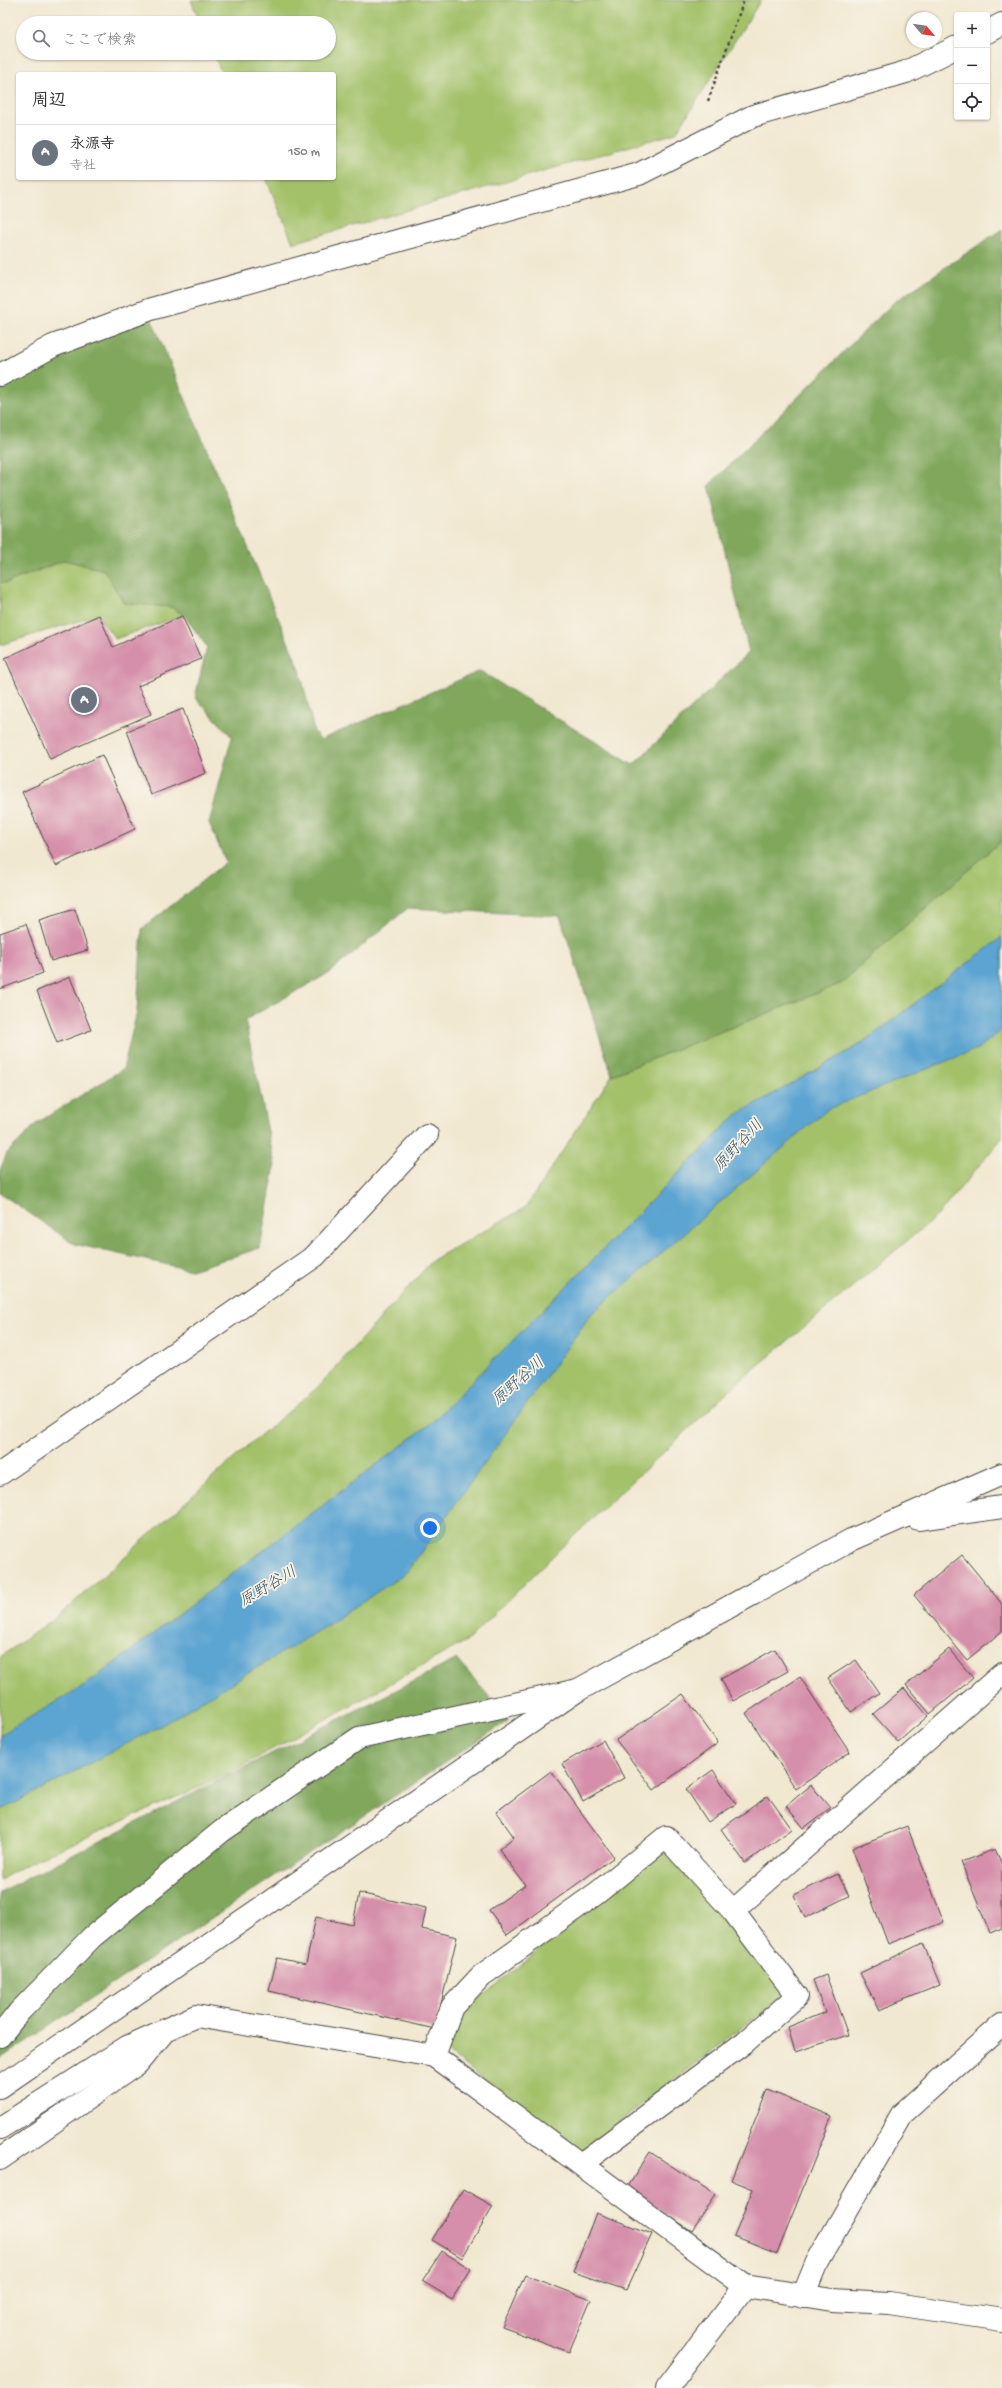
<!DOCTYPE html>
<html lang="ja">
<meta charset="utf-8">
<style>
body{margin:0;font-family:"Gochi Hand","Klee One",sans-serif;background:#f7f7f7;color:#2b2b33}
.controls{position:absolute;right:12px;top:12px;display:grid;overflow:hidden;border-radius:4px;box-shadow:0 1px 3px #0004}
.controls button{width:36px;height:36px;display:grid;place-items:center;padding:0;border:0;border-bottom:1px solid #e1e1e2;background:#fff;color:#2b2b33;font:20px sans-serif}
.compass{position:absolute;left:906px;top:12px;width:36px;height:36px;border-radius:50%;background:#fff;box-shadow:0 1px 3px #0004;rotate:119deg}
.you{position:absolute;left:430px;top:1528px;width:14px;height:14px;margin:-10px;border:3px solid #fff;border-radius:50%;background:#1a73e8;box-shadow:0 0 0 6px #1a73e833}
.badge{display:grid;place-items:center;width:26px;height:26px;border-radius:50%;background:#2563eb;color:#fff;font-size:13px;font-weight:700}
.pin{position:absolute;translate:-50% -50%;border:2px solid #fff;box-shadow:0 1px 4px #0006}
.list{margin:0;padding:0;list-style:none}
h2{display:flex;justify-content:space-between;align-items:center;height:52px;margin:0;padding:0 16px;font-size:17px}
h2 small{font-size:13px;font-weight:400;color:#7c7c81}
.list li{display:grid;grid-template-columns:26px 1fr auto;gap:12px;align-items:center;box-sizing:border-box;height:56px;padding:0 16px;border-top:1px solid #e1e1e2}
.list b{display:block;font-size:15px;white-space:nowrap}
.list p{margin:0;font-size:13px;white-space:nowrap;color:#7c7c81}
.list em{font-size:13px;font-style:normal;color:#7c7c81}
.icon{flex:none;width:22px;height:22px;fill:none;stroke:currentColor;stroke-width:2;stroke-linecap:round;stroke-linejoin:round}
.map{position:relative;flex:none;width:1002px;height:2388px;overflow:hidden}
.search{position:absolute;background:#fff;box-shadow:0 1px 3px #0004;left:16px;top:16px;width:320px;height:44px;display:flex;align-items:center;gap:10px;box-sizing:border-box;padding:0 14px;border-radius:22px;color:#7c7c81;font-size:15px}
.panel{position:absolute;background:#fff;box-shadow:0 1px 3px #0004;left:16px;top:72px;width:320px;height:108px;border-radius:4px}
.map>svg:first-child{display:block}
</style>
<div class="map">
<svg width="1002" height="2388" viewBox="0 0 1002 2388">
<rect width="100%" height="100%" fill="#f7f3e8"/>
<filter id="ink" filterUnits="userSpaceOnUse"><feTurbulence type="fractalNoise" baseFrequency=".025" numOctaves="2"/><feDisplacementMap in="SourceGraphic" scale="8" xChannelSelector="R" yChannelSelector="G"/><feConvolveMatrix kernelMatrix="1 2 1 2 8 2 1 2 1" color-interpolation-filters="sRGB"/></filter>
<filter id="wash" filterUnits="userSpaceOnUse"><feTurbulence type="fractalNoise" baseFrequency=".012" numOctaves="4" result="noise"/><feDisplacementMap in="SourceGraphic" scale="16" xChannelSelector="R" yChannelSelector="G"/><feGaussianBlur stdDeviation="0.9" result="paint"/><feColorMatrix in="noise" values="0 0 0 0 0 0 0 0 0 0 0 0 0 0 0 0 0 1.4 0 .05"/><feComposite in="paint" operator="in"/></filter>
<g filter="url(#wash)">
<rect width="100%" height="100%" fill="#f1e8d1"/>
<g fill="#a2c169" stroke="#66764a">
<path d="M191,0H761L676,133L293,243L266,178H334V74H222L213,53H329V23H200Z"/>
<path d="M65,560L104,570L124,603L171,607L184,615L115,639L98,615L0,645V582L6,583Z"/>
<path d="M1002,840V1138L938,1215L741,1380L561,1548L468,1640L226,1775L29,1863L0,1880V1657L62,1613L257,1438L318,1387L433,1260L526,1207L612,1075L840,984Z"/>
<path d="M665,1849L787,1993L580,2152L447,2052L460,2014Z"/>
</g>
<g fill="#81a75d" stroke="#566944">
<path d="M1002,229V840L840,984L612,1075L560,916L408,908L329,973L245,1020L275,1165L260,1248L191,1270L74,1244L0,1193V1170L7,1153L37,1123L123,1069L137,1012L142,929L226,862L209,823L232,737L195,697L207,647L184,615L171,607L124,603L104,570L65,560L6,583L0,582V391L62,350L151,318L300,670L314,731L320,740L480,671L633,765L749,652L709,485L893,303Z"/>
<path d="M457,1659L509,1720L0,2059V1892Z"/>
</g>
<path fill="#5ba4d2" stroke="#43687e" d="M1002,937V1030L979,1048L828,1109L591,1314L406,1573L321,1629L162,1725L0,1811V1735L88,1683L430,1424L736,1115L861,1044Z"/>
<g id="blocks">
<g fill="#d58faa">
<path d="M99,615L113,647L182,616L201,659L138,686L151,714L50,759L5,658Z"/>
<path d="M183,709L206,773L151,795L127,731Z"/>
<path d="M102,755L135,829L56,866L22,792Z"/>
<path d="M75,909L88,950L51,961L39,920Z"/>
<path d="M26,924L43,973L0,989V933Z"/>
<path d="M70,977L91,1030L57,1043L37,991Z"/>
<path d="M962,1555L1002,1604V1631L967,1660L914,1595Z"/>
<path d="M775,1649L788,1671L733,1701L721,1679Z"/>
<path d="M949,1649L973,1678L930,1714L906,1685Z"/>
<path d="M856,1660L879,1693L851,1712L828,1678Z"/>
<path d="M800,1677L850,1752L796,1789L746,1713Z"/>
<path d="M904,1688L928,1716L898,1742L873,1714Z"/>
<path d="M683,1694L718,1743L654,1790L616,1740Z"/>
<path d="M603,1740L624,1778L583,1802L562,1764Z"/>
<path d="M713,1770L736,1804L708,1822L686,1789Z"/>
<path d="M551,1771L614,1857L507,1935L489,1910L525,1885L499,1849L514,1837L496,1812Z"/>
<path d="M811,1785L830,1808L804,1828L786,1806Z"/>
<path d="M768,1796L792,1829L745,1863L721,1829Z"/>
<path d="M907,1826L944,1922L888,1944L852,1848Z"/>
<path d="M995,1849L1002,1864V1928L990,1933L961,1862Z"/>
<path d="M838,1874L849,1896L805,1918L794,1895Z"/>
<path d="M359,1893L426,1908L422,1929L457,1937L435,2029L269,1991L277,1958L306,1964L316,1917L353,1925Z"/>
<path d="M923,1943L940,1985L879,2010L860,1973Z"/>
<path d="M826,1975L848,2035L795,2052L788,2027L825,2012L813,1980Z"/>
<path d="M767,2090L832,2116L777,2253L734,2236L753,2189L731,2180Z"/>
<path d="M650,2152L716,2195L692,2231L627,2188Z"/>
<path d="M463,2189L493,2206L462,2258L432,2240Z"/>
<path d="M596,2213L652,2234L626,2290L573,2272Z"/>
<path d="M442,2251L471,2269L452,2299L422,2281Z"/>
<path d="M525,2275L591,2300L569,2352L502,2327Z"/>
</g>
</g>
</g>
<g filter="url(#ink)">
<use href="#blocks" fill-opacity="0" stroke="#494744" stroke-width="1"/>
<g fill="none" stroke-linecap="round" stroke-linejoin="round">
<g stroke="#494744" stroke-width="24">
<path id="service" d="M0,2036L19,2012L92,1937L222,1831L359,1738L578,1690"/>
</g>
<g stroke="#494744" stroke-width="24">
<g id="minor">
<path d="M987,32L1002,24"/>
<path d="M0,375L53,346L151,309L639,174L753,116L906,72L957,47"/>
<path d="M0,1474L315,1256L427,1135"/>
<path d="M918,1519L1002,1507"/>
<path d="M733,1911L1002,1674"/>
<path d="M0,2087L578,1690L851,1540L1002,1474"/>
<path d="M0,2128L127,2047L196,2016L434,2056"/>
<path d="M0,2159L137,2064L163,2033"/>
<path d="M581,2164L745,2042L797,1996L733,1911L666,1837L597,1893L481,1976L452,2007L434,2056L745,2286L832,2300L889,2303L1002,2320"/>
<path d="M803,2296L817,2262L902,2114L1002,2024"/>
<path d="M667,2388L745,2286"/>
</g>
</g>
<path stroke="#494744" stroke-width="2.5" stroke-dasharray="3 3" stroke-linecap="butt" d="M708,101L744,0"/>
<use href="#service" stroke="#fff" stroke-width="22"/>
<use href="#minor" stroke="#fff" stroke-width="22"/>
</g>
</g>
<g text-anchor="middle" stroke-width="3.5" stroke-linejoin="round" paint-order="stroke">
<g font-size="16" font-style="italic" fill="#3c5565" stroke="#f7f3e8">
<text transform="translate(737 1144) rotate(-47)" y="6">原野谷川</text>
<text transform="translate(517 1380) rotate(-42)" y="6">原野谷川</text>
<text transform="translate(267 1585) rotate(-31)" y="6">原野谷川</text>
</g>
</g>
</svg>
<div class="controls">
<button>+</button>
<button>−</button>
<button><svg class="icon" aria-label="locate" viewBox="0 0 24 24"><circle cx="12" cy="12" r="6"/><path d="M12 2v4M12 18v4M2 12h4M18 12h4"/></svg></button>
</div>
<svg class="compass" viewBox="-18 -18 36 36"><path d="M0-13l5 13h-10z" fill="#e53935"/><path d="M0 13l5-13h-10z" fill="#7c7c81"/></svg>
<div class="you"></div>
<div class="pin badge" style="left:84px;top:700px;background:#6b7280">A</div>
<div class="search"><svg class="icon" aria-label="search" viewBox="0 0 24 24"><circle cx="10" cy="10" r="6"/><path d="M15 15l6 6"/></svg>ここで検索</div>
<section class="panel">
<h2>周辺<small></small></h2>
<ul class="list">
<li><span class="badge" style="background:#6b7280">A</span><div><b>永源寺</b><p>寺社</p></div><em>150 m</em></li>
</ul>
</section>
</div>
